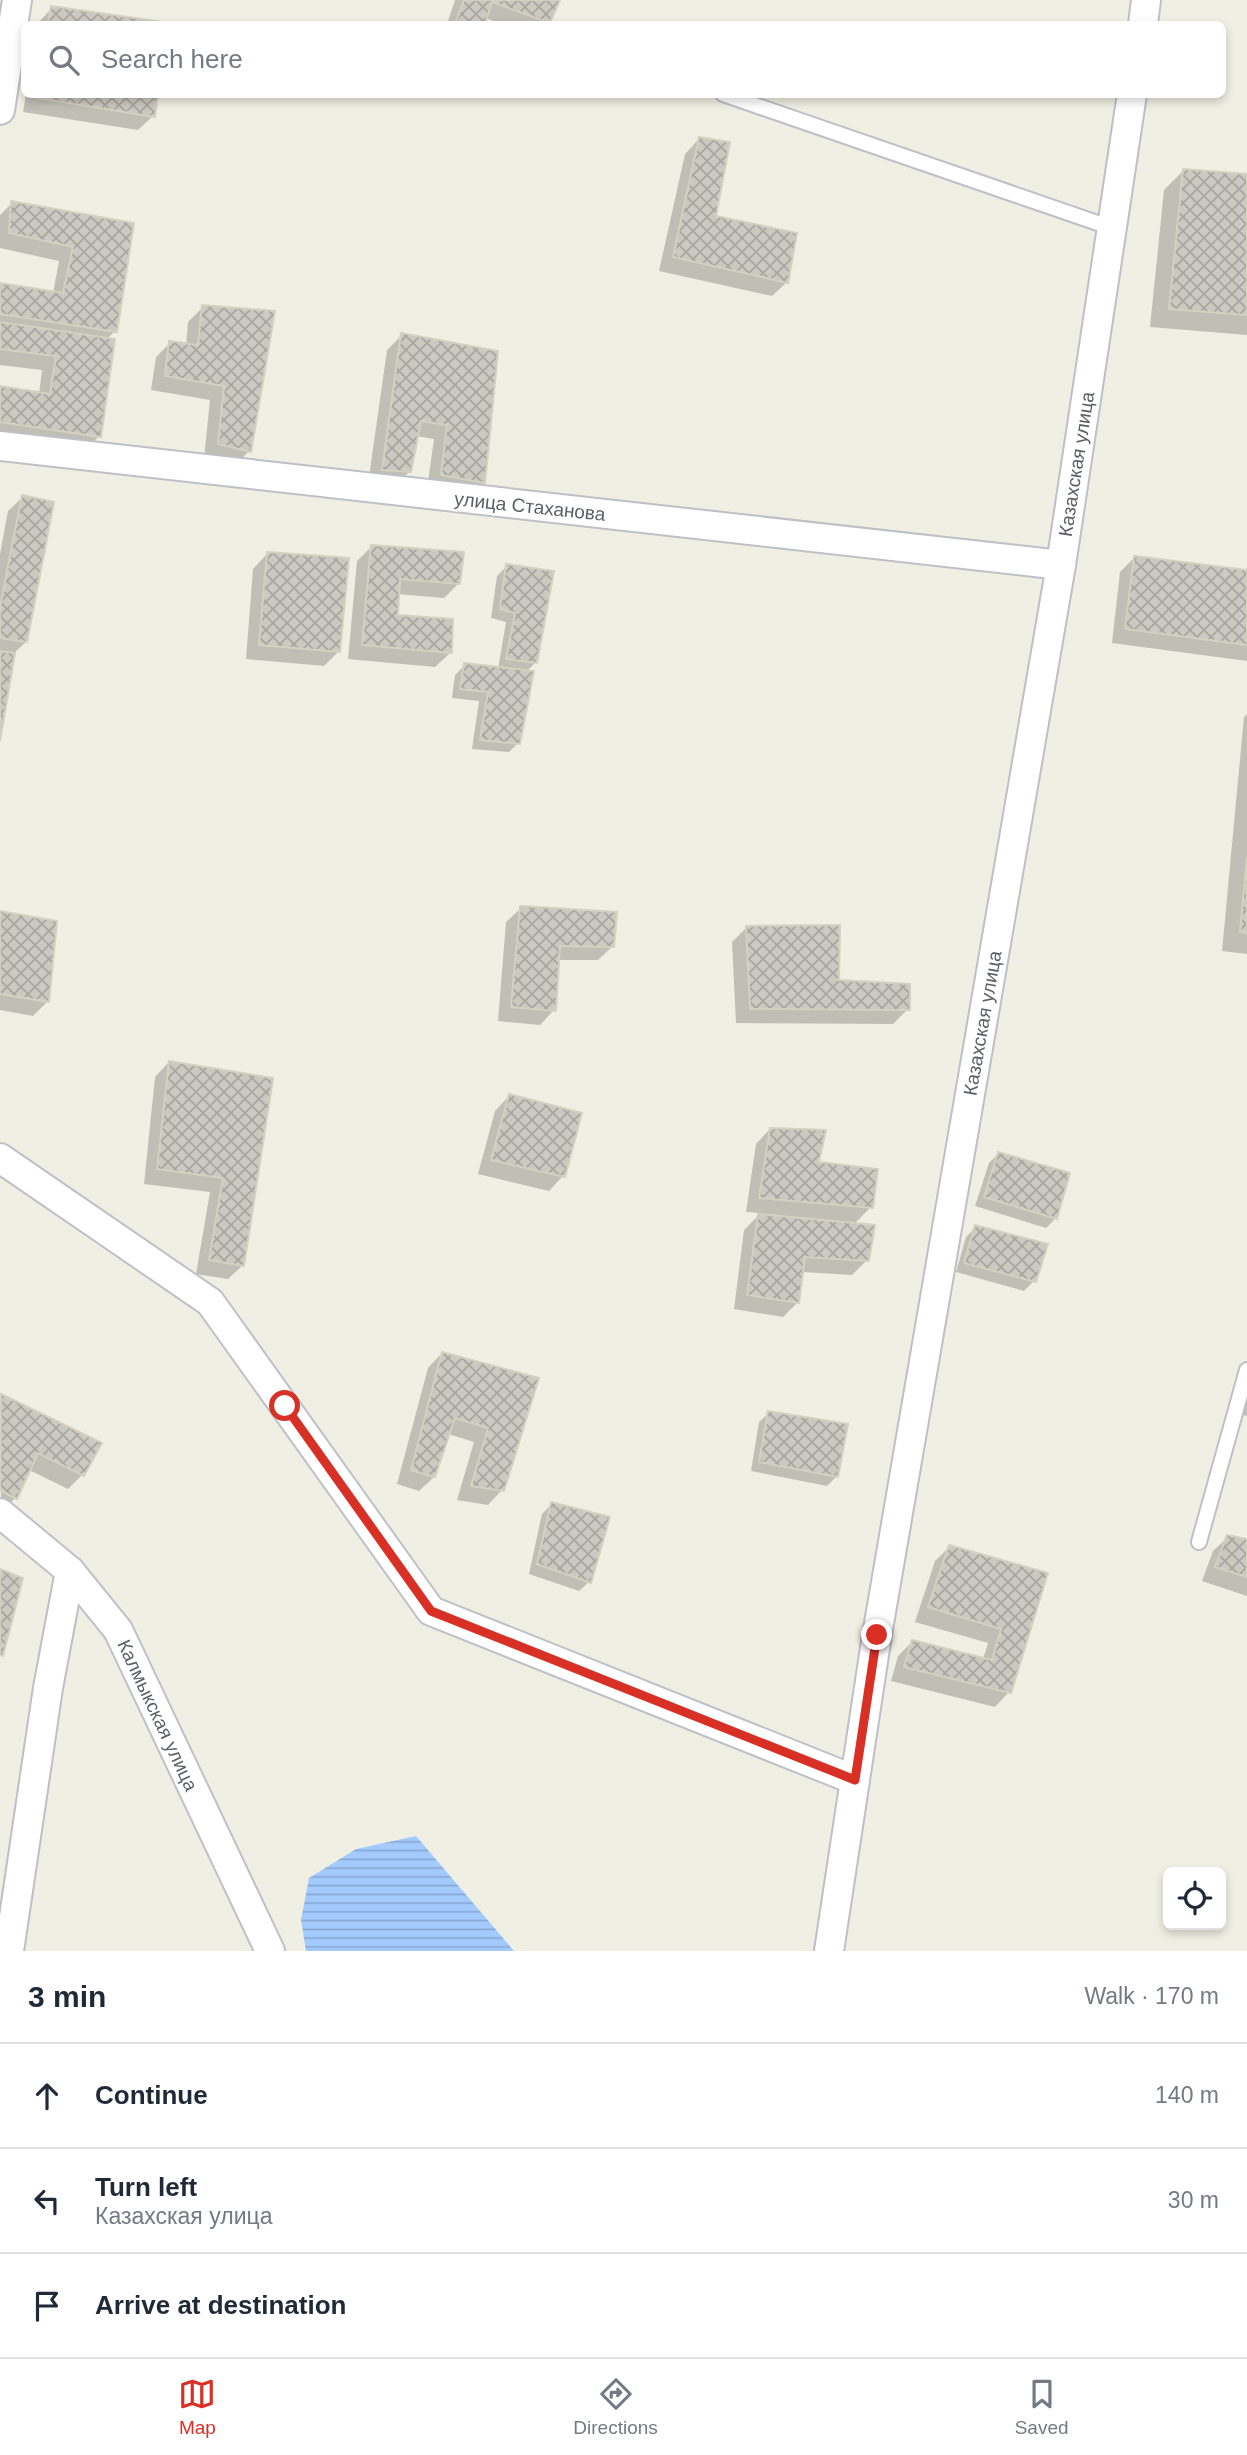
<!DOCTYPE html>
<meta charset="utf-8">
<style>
body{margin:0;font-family:Arial,sans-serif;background:#f2f2f3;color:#1f2937}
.controls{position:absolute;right:21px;bottom:21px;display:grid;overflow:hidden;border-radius:10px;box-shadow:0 4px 10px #0003}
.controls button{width:63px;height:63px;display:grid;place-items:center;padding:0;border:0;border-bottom:2px solid #e0e1e3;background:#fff;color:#1f2937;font:35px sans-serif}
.stop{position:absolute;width:21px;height:21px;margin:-16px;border:5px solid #d93025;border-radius:50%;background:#fff}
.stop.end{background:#d93025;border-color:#fff;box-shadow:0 2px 7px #0008}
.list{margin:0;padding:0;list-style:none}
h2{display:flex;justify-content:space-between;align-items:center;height:91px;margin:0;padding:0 28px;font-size:30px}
h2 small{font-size:23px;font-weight:400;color:#747a83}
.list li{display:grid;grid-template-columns:46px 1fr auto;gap:21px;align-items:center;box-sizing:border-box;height:105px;padding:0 28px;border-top:2px solid #e0e1e3}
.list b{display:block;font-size:26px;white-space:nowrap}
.list p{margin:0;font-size:23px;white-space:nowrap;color:#747a83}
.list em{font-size:23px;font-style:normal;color:#747a83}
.icon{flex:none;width:38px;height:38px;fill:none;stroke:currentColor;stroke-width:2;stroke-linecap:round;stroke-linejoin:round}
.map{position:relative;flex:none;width:1247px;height:1951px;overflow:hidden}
.search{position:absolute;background:#fff;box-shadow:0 4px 10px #0003;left:21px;right:21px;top:21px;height:77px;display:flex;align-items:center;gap:18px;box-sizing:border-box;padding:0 24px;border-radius:10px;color:#747a83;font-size:26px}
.sheet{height:406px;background:#fff}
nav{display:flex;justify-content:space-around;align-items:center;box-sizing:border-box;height:98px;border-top:2px solid #e0e1e3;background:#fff;font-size:19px;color:#747a83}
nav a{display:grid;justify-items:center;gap:4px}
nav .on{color:#d93025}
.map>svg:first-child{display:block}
</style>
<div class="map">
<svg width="1247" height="1951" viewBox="0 0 1247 1951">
<defs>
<pattern id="water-rules" width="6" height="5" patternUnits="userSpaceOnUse" patternTransform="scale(1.75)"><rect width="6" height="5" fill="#a4cbff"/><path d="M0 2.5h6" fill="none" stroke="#89a8d2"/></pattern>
<pattern id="building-cross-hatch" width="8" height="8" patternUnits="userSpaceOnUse" patternTransform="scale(1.75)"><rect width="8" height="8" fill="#cbc9c0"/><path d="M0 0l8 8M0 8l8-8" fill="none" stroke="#a8a6a0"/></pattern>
</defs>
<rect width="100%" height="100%" fill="#f0efe3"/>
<path fill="url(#water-rules)" d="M416,1836L514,1951H306L301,1920L309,1878L356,1849Z"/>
<g fill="#0003">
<path d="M455,0H558L546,24H502L485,18L483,24H447Z"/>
<path d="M52,8L167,24H37Z"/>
<path d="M26,94H156L153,116L138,130L23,112Z"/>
<path d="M699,139L713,217L787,282L772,296L659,271L685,154Z"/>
<path d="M1183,171L1247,176V335L1150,327L1164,190Z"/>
<path d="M12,203L132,224L115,331L107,339L99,436L85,451L0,438V388L39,394L42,370L0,365V285L53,293L59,261L0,248V215Z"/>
<path d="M203,307L249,451L235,465L204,459L210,400L151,390L156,357L170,343L186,345L188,322Z"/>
<path d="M402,335L483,483L469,497L427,489L434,439L416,436L410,471L395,486L368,484L387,350Z"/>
<path d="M23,497L26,642L13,654L0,730V554L8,511Z"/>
<path d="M372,546L459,583L444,598L397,594V617L450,653L435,667L348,659L357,561Z"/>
<path d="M267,554L338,652L324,666L246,659L253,569Z"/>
<path d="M1134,558L1247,572V661L1112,643L1120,572Z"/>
<path d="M507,566L536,662L526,672L518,743L509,752L472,749L479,701L452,698L455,675L465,665L498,669L506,622L491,618L497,576Z"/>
<path d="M1247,714V954L1222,951L1244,717Z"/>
<path d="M521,908L613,946L598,960H557L554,1010L540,1025L498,1021L506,922Z"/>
<path d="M0,912L48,1001L33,1016L0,1010Z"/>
<path d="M747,927L837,982L908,1009L893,1024L736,1023L732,942Z"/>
<path d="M169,1062L271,1080L243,1265L228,1279L196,1274L210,1192L144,1184L155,1077Z"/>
<path d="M509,1096L563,1176L549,1191L478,1174L495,1111Z"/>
<path d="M770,1129L817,1163L871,1207L853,1225L867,1260L852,1275L802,1272L798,1302L783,1317L734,1309L744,1230L761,1213L746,1212L756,1144Z"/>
<path d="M998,1154L1056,1218L1046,1228L975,1206L989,1163Z"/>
<path d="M976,1227L1034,1281L1024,1291L956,1272L966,1237Z"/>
<path d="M442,1353L536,1380L502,1490L488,1505L457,1500L474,1442L448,1434L434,1477L419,1491L397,1484L428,1368Z"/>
<path d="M1247,1392V1416L1240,1414Z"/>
<path d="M1,1396L100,1444L82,1475L68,1489L29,1470L15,1498L1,1513Z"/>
<path d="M769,1413L836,1477L827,1486L751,1471L759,1422Z"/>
<path d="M552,1504L589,1582L579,1591L529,1574L542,1514Z"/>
<path d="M1228,1537L1247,1541V1596L1202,1581L1213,1551Z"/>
<path d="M949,1547L1046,1574L1009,1692L995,1707L891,1681L898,1656L912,1642L983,1659L988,1643L915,1622L935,1561Z"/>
</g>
<g fill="url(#building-cross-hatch)" stroke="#d5d1c1" stroke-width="2">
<path d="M464,0H560L550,23L492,2L485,24H455Z"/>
<path d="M51,6L169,23L168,24H48Z"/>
<path d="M37,94H158L155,117L37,98Z"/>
<path d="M699,137L730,142L716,216L797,233L788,283L673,257Z"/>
<path d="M1183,169L1247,174V315L1169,309Z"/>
<path d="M11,201L134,223L117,332L0,314V283L63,293L73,247L9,233Z"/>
<path d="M202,305L275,311L251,452L218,444L224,386L165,376L169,341L198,345Z"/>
<path d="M0,322L115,339L101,437L0,422V386L50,394L56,356L0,349Z"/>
<path d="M401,333L498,351L485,483L441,475L447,425L421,421L411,472L382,470Z"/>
<path d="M22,495L54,502L27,642L0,638V607Z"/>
<path d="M371,545L464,552L460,584L400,579L398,615L453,619L452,653L362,645Z"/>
<path d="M267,552L349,558L340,652L259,645Z"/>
<path d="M1134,556L1247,570V645L1125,629Z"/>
<path d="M506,564L554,571L537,663L506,659L515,613L500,609Z"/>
<path d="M0,651L15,653L0,741Z"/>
<path d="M464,663L534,671L520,744L480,740L488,692L460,689Z"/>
<path d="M1247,857V933L1240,932Z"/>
<path d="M520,906L617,912L614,947L560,946L556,1011L511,1007Z"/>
<path d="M0,911L57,921L49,1002L0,994Z"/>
<path d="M840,925L839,980L910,984V1010L750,1009L746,926Z"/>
<path d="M169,1061L273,1078L244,1266L209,1260L223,1178L157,1169Z"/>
<path d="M509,1094L582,1113L565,1177L491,1160Z"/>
<path d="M770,1128L826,1130L819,1162L878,1169L873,1208L759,1198Z"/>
<path d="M998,1152L1070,1173L1057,1219L984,1197Z"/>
<path d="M758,1214L875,1225L869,1261L805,1257L799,1303L747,1295Z"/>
<path d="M975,1225L1048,1244L1036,1282L964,1263Z"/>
<path d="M442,1352L539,1378L504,1491L471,1486L488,1428L455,1418L435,1477L411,1470Z"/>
<path d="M1,1394L102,1443L84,1476L38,1453L17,1499L0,1490Z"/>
<path d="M768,1411L848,1424L838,1477L759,1462Z"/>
<path d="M551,1502L610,1517L591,1583L537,1564Z"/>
<path d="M1227,1535L1247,1539V1577L1215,1567Z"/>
<path d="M949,1545L1048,1573L1011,1693L904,1667L912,1640L992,1660L1001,1629L928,1607Z"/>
<path d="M0,1569L23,1578L3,1656L0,1655Z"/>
</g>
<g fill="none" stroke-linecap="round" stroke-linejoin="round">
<g stroke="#bdc0c6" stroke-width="18">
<g id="lane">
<path d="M723,94L1112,228"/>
<path d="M1199,1542L1247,1370"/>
</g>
</g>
<g stroke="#bdc0c6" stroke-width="32">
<g id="street">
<path d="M1143,24L1146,0"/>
<path d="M0,110L17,0"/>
<path d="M0,446L1061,565"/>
<path d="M0,1158L210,1302L431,1611L855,1780"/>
<path d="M0,1513L70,1571L118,1630L270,1951"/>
<path d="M9,1951L48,1688L70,1571"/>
<path d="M829,1951L877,1635L1061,565L1132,94"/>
</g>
</g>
<use href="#lane" stroke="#fff" stroke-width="14"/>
<use href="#street" stroke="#fff" stroke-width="28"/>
</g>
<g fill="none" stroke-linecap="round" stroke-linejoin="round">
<path stroke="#d93025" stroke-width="9" d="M285,1406L431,1611L855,1780L877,1635"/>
</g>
<g text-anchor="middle" stroke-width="5" stroke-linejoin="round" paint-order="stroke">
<g font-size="19" fill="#5b5e66" stroke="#fff">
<text transform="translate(1076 464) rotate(-81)" y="7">Казахская улица</text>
<text transform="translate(530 506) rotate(6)" y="7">улица Стаханова</text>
<text transform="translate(982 1023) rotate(-80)" y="7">Казахская улица</text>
<text transform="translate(158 1715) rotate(65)" y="7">Калмыкская улица</text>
</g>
</g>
</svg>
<div class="controls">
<button><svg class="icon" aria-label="locate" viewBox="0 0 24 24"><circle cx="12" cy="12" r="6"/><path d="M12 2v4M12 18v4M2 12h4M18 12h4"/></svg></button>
</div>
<div class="stop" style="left:285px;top:1406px"></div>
<div class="stop end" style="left:877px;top:1635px"></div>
<div class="search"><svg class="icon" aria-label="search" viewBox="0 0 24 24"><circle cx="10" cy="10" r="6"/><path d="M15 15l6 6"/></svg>Search here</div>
</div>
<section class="sheet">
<h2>3 min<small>Walk · 170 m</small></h2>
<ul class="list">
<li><svg class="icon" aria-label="ahead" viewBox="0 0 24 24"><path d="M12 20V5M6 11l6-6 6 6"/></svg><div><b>Continue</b></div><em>140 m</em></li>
<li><svg class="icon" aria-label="left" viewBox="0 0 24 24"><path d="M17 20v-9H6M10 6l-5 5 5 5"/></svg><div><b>Turn left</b><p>Казахская улица</p></div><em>30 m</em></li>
<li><svg class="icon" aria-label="arrive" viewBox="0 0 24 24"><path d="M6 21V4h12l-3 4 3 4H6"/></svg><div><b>Arrive at destination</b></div></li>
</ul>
</section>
<nav>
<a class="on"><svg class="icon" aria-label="map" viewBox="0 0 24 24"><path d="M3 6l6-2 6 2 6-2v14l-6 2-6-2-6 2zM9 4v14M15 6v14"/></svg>Map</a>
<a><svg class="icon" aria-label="directions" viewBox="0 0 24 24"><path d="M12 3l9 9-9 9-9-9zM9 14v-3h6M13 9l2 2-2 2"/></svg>Directions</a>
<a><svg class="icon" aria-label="saved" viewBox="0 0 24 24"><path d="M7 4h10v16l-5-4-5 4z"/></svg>Saved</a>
</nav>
